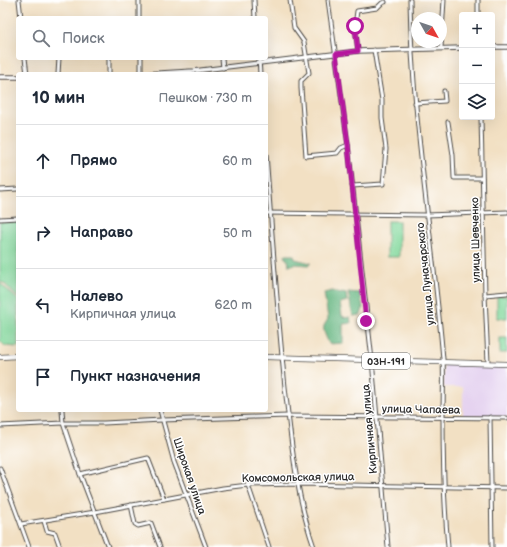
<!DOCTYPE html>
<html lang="ru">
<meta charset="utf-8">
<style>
body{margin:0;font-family:"Balsamiq Sans",sans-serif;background:#f6f6f7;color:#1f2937}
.controls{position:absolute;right:12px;top:12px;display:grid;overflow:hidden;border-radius:4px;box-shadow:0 4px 16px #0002}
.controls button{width:36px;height:36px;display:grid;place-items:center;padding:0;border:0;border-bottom:1px solid #e0e1e3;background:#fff;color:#1f2937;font:20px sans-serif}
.compass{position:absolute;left:411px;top:12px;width:36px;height:36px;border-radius:50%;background:#fff;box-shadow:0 4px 16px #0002;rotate:130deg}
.stop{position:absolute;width:12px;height:12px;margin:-9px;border:3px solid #b5179e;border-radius:50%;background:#fff}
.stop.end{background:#b5179e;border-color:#fff;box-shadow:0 1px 4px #0008}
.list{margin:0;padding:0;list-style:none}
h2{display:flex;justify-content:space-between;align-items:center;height:52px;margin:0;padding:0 16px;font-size:17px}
h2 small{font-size:13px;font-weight:400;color:#747a83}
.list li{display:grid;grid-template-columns:26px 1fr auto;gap:12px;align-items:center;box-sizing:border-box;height:72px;padding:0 16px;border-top:1px solid #e0e1e3}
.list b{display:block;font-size:15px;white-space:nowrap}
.list p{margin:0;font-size:13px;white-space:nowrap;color:#747a83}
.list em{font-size:13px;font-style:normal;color:#747a83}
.icon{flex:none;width:22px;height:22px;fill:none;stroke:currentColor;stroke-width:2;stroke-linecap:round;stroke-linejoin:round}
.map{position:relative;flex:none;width:507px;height:547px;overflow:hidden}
.search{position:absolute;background:#fff;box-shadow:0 4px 16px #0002;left:16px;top:16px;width:252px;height:44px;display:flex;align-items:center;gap:10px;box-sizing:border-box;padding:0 14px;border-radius:4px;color:#747a83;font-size:15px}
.panel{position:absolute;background:#fff;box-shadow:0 4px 16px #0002;left:16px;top:72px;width:252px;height:340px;border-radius:4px}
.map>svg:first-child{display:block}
</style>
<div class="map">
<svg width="507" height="547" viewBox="0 0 507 547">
<rect width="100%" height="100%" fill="#fff"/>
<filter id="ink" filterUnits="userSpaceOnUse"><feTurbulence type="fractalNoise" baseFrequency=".025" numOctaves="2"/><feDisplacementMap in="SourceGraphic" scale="8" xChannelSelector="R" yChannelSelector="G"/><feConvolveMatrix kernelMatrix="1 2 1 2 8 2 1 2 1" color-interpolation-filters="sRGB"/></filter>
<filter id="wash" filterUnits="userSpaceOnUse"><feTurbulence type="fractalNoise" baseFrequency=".012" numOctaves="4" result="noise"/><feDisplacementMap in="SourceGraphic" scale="16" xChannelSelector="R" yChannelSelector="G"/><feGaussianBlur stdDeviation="0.9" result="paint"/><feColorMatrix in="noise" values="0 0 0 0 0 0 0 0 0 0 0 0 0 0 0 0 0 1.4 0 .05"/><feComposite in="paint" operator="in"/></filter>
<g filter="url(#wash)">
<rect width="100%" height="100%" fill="#f2e0c3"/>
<path fill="#e5d3f0" d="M444,363L507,366V417L463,416V387H444Z"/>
<g fill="#83d89c" stroke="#578264">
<rect x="387" y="221" width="12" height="36"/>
<path d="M0,222H18V298L4,283L0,282Z"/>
<path d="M0,283L18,300V347L5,346L0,341Z"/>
<rect x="497" y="296" width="10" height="22"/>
<rect x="500" y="338" width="7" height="15"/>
</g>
<g fill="#6ab884" stroke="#4a7258">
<path d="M285,255H294L295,259L311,263L309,265L294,264L289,266L288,260L286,259Z"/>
<path d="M332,291L340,294L343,293L346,294L347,301L340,303L342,316L346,318L350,317L351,323L343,324V343L329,344C327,338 321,329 325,324C326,322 328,320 328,318L324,293Z"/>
<path d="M348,292L360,293L363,308L361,315L353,316Z"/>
</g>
</g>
<g filter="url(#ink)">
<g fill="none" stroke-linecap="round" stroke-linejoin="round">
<g stroke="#494642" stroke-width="5">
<g id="minor">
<path d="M19,0L21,18"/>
<path d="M139,0V18"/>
<path d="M254,0L255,18"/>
<path d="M290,0L294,28L304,42L309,73L301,81V88L306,156L337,153L341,148L348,145"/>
<path d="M328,0L348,145L372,360L388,547"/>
<path d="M410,0C412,120 433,239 443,359C444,378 443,398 443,417C443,460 444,504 448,547"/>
<path d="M478,0V15"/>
<path d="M441,48L444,0"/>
<path d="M358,51L355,26L357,11L377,8L382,3L385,2"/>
<path d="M25,58L27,74"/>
<path d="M109,58V74"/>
<path d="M141,58V74"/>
<path d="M222,58L223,68"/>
<path d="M259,58L260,74"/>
<path d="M58,74L59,58"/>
<path d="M415,103L445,101L444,91"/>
<path d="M481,117L485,295L488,363"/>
<path d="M448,122L453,155L454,178H482"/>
<path d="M266,154C272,232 277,309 285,387C291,440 296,496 314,547"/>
<path d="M352,186L383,184L386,149L382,118V100L374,50"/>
<path d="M0,190L18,189"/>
<path d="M266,213L427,215L507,212"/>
<path d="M0,219L18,218"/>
<path d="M485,295L507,293"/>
<path d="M62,410L63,423L80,474L108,547"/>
<path d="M160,410L174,462L206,547"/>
<path d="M490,417L492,547"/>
<path d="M0,426L63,423H104L162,420L288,416L507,418"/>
<path d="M0,468L29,547"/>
<path d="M80,474L148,458L164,499"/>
<path d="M248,485L269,547"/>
<path d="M131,505L135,524L138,526L151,523L160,547"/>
<path d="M44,521L47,531L55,533L60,547"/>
<path d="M21,524L95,512L223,488L248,485L298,484L507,488"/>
</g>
</g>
<g stroke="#494642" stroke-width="5.5">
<g id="tertiary">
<path d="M492,47H507"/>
<path d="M144,74L194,71L358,51L462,48"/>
<path d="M0,77H18"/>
</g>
</g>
<g stroke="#494642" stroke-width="6">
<g id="primary">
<path d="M0,357L18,356"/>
<path d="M266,357L507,364"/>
</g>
</g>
<use href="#minor" stroke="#fff" stroke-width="3"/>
<use href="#tertiary" stroke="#fff" stroke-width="3.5"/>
<use href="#primary" stroke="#fff" stroke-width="4.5"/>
</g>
</g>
<g fill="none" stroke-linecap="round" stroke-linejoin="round" filter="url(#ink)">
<path stroke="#b5179e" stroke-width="5" d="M355,26L358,51L336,54L348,145L366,321"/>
</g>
<g text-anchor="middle" stroke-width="3" stroke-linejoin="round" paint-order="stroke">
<rect fill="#fff" stroke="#6b6b6b" stroke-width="1" x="362" y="353" width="48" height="16" rx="3"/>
<g font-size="10" font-weight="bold" fill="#2b2b2b">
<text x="386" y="365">03Н-191</text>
</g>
<g font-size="11" fill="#2b2b2b" stroke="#fff">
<text transform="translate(475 240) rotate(-91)" y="4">улица Шевченко</text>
<text transform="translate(425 274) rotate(-96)" y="4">улица Луначарского</text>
<text transform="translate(421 409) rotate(1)" y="4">улица Чапаева</text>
<text transform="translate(369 429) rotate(-95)" y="4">Кирпичная улица</text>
<text transform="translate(190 476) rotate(71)" y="4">Широкая улица</text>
<text transform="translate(298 477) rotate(-1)" y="4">Комсомольская улица</text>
</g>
</g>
</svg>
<div class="controls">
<button>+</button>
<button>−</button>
<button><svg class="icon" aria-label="layers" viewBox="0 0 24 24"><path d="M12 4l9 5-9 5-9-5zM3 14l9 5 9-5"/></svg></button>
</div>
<svg class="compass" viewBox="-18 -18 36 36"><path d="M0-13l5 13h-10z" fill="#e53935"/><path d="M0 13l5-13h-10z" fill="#747a83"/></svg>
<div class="stop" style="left:355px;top:26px"></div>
<div class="stop end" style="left:366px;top:321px"></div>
<div class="search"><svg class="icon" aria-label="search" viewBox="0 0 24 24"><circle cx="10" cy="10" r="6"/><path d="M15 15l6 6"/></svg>Поиск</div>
<section class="panel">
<h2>10 мин<small>Пешком · 730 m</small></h2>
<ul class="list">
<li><svg class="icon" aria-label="ahead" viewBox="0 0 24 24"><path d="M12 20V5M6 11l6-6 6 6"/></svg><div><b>Прямо</b></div><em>60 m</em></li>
<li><svg class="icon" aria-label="right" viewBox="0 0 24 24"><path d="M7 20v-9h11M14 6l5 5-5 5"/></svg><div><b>Направо</b></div><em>50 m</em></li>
<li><svg class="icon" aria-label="left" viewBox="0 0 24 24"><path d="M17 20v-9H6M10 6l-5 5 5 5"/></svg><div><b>Налево</b><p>Кирпичная улица</p></div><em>620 m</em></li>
<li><svg class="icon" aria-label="arrive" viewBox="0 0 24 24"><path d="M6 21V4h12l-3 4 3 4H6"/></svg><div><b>Пункт назначения</b></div></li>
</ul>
</section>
</div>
